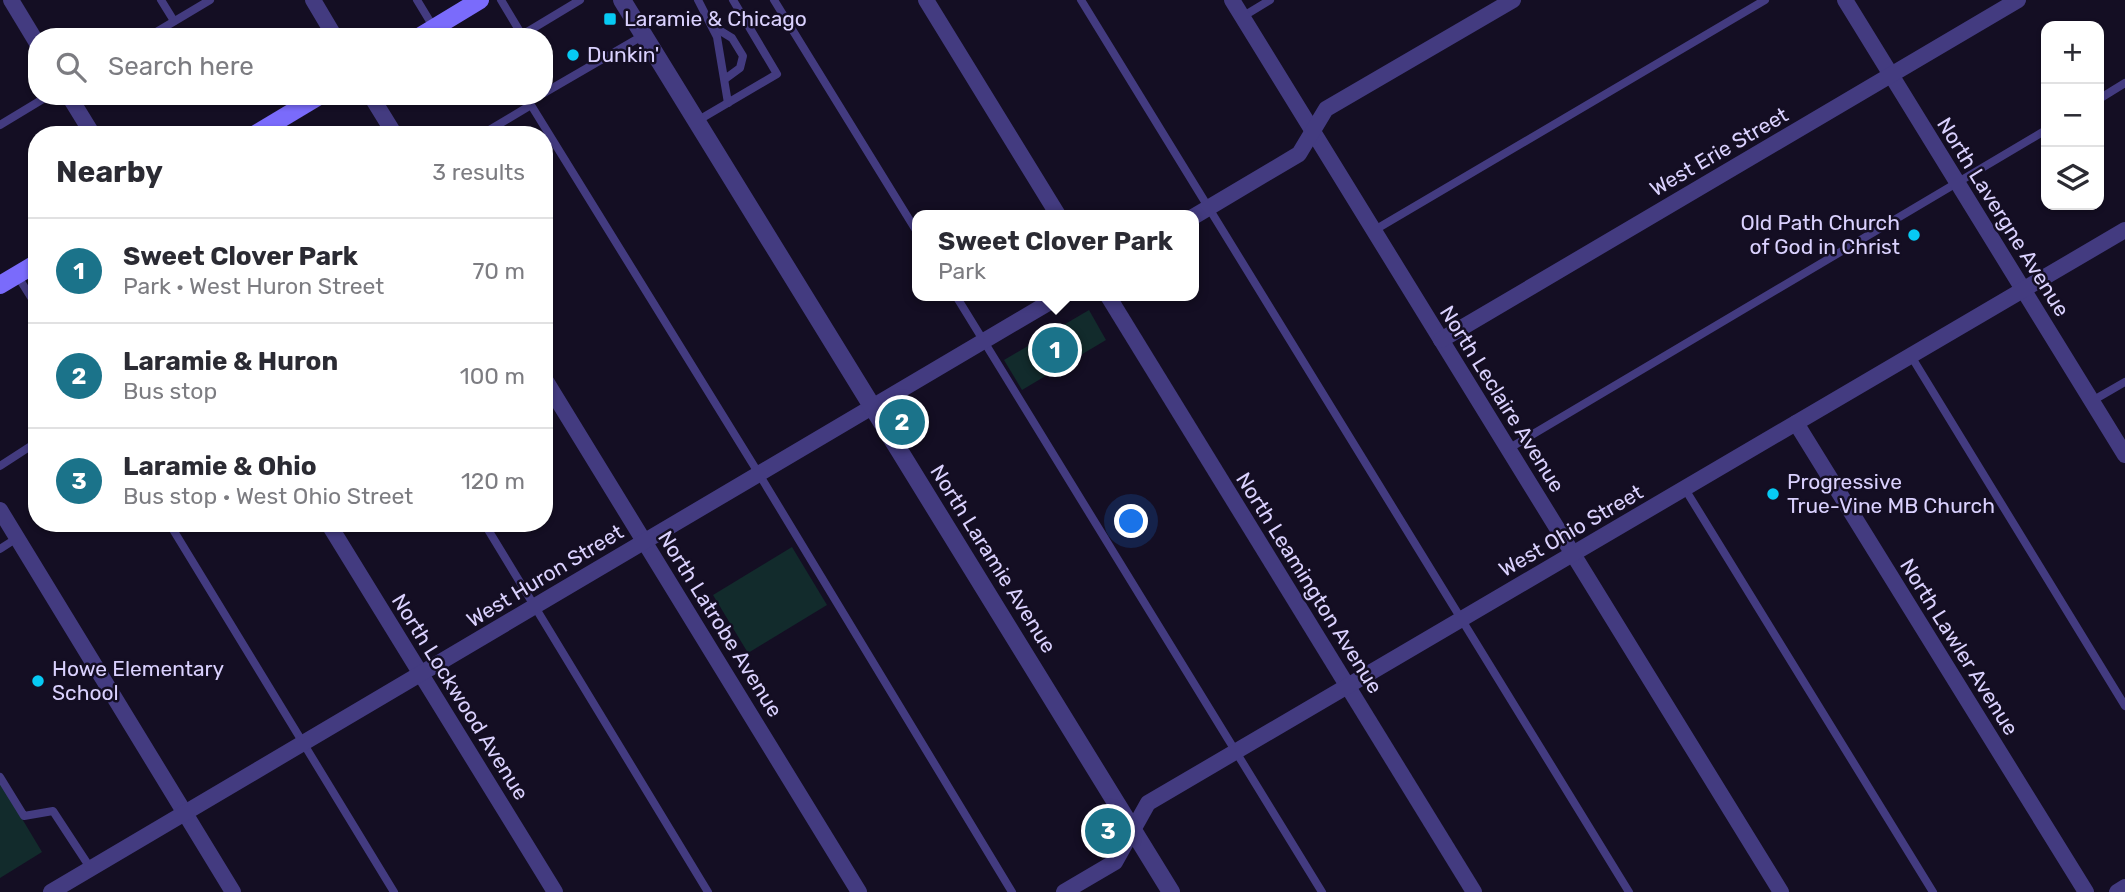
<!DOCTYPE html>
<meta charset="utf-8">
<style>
body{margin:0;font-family:Rubik,sans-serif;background:#f7f7f7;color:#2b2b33}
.controls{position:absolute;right:21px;top:21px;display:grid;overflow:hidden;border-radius:14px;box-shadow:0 2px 5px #0004}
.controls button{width:63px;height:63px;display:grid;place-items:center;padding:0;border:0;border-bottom:2px solid #e1e1e2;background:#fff;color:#2b2b33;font:35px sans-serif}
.you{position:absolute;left:1132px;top:522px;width:24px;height:24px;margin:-18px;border:5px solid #fff;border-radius:50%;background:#1a73e8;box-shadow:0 0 0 10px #1a73e833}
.badge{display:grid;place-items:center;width:46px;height:46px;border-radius:50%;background:#1b738a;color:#fff;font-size:23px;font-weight:700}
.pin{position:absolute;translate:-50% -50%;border:4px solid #fff;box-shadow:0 2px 7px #0006}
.popup{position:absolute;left:912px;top:210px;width:287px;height:91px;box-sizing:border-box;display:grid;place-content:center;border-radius:14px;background:#fff;filter:drop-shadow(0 2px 5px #0005);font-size:23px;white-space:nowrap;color:#7c7c81}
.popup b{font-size:26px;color:#2b2b33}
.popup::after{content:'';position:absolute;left:50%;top:100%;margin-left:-14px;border:14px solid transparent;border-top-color:#fff}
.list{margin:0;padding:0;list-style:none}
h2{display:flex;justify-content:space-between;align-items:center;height:91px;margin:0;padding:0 28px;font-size:30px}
h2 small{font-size:23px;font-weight:400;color:#7c7c81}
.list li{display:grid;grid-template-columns:46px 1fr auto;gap:21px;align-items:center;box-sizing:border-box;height:105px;padding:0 28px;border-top:2px solid #e1e1e2}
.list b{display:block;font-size:26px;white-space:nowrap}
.list p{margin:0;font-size:23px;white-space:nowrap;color:#7c7c81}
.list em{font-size:23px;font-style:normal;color:#7c7c81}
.icon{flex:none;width:38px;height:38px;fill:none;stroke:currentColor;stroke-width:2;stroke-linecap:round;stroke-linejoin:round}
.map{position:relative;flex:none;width:2125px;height:892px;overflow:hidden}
.search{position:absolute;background:#fff;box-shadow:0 2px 5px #0004;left:28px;top:28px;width:525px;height:77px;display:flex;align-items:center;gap:18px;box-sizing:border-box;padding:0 24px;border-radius:28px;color:#7c7c81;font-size:26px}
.panel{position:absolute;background:#fff;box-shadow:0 2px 5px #0004;left:28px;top:126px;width:525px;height:406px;border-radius:28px}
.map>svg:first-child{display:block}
</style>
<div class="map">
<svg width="2125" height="892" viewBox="0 0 2125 892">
<rect width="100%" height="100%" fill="#140e23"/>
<g fill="#122b2c">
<path d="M1089,310L1106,340L1022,390L1004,360Z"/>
<path d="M792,547L827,605L748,653L713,595Z"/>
<path d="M0,782L42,852L0,878Z"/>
</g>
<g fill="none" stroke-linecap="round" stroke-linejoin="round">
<g stroke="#433b80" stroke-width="8">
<path d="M161,0L174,21"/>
<path d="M417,0L434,28"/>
<path d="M501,0L522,35L580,0"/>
<path d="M698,0L717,37L728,103"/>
<path d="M774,0L917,232"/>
<path d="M1081,0L1629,892"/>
<path d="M1242,17L1270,0"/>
<path d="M714,27L732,38L743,56L740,68L725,79"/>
<path d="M148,37L210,0"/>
<path d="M544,93L644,35"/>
<path d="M2099,99L2125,83"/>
<path d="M697,121L777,74L733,0"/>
<path d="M0,125L48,96"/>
<path d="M481,135L531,105L759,474L1012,892"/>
<path d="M1373,231L1765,0"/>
<path d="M17,275L37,307"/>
<path d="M956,296L1322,892"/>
<path d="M1911,356L2125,706"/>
<path d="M2092,401L2125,382"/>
<path d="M1508,449L2046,130"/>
<path d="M0,466L37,442"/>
<path d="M1685,489L1933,892"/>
<path d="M169,523L394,892"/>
<path d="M484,523L708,892"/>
<path d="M0,549L17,538"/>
<path d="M0,777L24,816L53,811L91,869"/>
</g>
<g stroke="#433b80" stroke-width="16">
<path d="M11,0L37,43"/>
<path d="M313,0L335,37"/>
<path d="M926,0L1058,215"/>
<path d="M1232,0L1781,892"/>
<path d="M1845,0L2125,455"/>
<path d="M69,96L93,135"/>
<path d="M371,96L395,135"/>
<path d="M1193,217L1299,154L1326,109L1513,0"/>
<path d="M1108,296L1474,892"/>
<path d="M1441,340L2018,0"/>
<path d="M544,378L859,892"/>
<path d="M1796,423L2086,892"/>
<path d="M0,510L233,892"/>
<path d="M328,523L555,892"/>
<path d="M51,892L1060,296"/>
<path d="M1064,892L1115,862L1148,803L2125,230"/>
<path d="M2117,892L2125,887"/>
</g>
<path stroke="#433b80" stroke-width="18" d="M622,0L1171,892"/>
<g stroke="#7a6bfb" stroke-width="18">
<path d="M419,37L480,0"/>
<path d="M254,135L319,96"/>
<path d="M0,285L37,263"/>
</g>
</g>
<g fill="#07caf4" stroke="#140e23" stroke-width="2.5">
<rect x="603" y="12" width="14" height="14" rx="3.5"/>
<circle cx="573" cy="55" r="7"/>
<circle cx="1914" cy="235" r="7"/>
<circle cx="1773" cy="494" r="7"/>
<circle cx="38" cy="681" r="7"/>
</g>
<g text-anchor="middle" stroke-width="5" stroke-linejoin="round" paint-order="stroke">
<g font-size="21" fill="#dad1fe" stroke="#140e23" text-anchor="start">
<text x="624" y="26">Laramie &amp; Chicago</text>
<text x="587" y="62">Dunkin'</text>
<text x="1900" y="230" text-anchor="end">Old Path Church<tspan x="1900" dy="24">of God in Christ</tspan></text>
<text x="1787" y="489">Progressive<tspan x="1787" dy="24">True-Vine MB Church</tspan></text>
<text x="52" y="676">Howe Elementary<tspan x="52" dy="24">School</tspan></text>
</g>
<g font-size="21" fill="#dad1fe" stroke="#140e23">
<text transform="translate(1719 152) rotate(-30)" y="7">West Erie Street</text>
<text transform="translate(2003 217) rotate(58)" y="7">North Lavergne Avenue</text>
<text transform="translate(1502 399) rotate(58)" y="7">North Leclaire Avenue</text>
<text transform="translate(1571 531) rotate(-30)" y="7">West Ohio Street</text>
<text transform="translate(993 559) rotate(58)" y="7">North Laramie Avenue</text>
<text transform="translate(545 576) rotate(-31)" y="7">West Huron Street</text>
<text transform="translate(1309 583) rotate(58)" y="7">North Leamington Avenue</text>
<text transform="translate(720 624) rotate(58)" y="7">North Latrobe Avenue</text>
<text transform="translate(1959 647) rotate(58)" y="7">North Lawler Avenue</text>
<text transform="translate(460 697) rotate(58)" y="7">North Lockwood Avenue</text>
</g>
</g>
</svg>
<div class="controls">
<button>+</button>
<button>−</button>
<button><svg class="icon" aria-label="layers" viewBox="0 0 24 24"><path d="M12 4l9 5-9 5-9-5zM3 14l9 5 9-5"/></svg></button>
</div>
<div class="you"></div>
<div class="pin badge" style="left:1055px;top:350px">1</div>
<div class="popup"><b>Sweet Clover Park</b>Park</div>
<div class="pin badge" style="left:902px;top:422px">2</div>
<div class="pin badge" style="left:1108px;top:831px">3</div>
<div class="search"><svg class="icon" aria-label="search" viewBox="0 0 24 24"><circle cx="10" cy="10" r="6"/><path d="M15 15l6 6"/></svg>Search here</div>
<section class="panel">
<h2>Nearby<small>3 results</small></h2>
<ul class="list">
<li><span class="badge">1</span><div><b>Sweet Clover Park</b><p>Park · West Huron Street</p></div><em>70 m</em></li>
<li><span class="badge">2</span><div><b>Laramie &amp; Huron</b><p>Bus stop</p></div><em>100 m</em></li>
<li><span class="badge">3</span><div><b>Laramie &amp; Ohio</b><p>Bus stop · West Ohio Street</p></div><em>120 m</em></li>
</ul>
</section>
</div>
